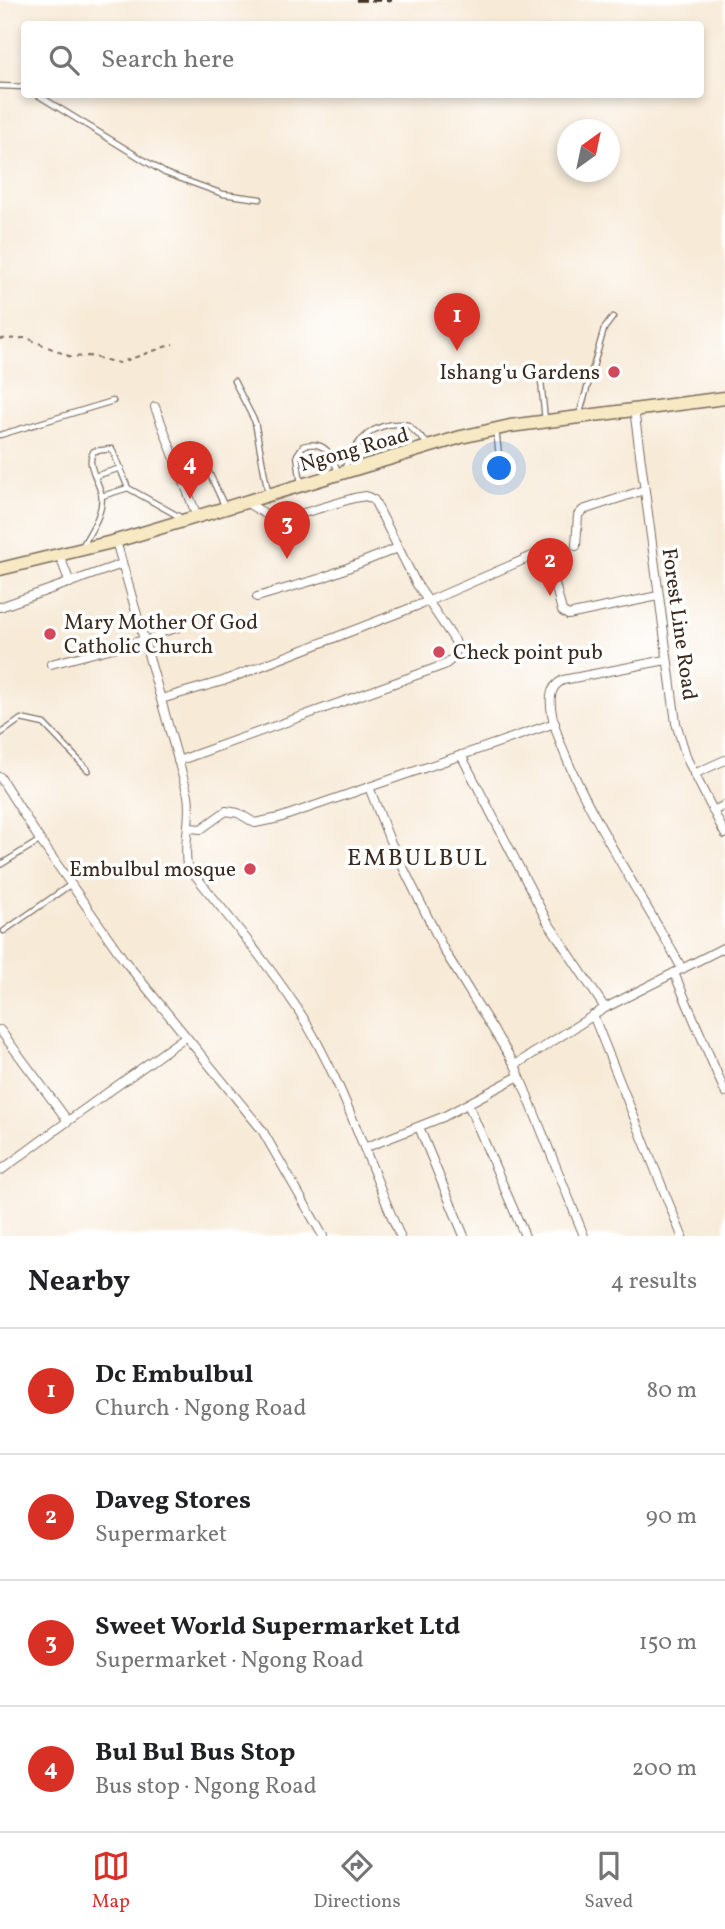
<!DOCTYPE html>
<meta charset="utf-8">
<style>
body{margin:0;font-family:Vollkorn,serif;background:#f2f2f2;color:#202124}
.compass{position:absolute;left:557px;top:119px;width:63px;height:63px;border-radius:50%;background:#fff;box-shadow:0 4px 10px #0003;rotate:33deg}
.you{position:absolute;left:500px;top:469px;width:24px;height:24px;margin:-18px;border:5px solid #fff;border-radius:50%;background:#1a73e8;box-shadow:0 0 0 10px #1a73e833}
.badge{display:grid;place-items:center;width:46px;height:46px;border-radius:50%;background:#d93025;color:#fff;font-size:23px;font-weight:700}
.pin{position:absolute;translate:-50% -58px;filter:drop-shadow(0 2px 4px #0008)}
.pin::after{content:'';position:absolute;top:37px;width:24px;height:21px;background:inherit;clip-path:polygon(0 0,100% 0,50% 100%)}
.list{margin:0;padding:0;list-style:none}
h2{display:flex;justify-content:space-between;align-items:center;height:91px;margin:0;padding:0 28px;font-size:30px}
h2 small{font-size:23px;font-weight:400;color:#757577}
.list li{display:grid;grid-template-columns:46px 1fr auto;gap:21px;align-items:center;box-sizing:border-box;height:126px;padding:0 28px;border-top:2px solid #e0e0e0}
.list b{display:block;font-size:26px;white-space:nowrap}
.list p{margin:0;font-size:23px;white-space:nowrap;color:#757577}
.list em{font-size:23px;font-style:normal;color:#757577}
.icon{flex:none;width:38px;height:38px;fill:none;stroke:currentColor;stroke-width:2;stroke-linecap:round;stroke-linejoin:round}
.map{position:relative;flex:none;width:725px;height:1236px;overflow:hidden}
.search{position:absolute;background:#fff;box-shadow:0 4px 10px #0003;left:21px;right:21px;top:21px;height:77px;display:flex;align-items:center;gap:18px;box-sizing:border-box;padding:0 24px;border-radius:7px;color:#757577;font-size:26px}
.sheet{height:595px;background:#fff}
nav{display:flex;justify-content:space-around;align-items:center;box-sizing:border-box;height:98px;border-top:2px solid #e0e0e0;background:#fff;font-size:19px;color:#757577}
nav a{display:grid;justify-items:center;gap:4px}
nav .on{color:#d93025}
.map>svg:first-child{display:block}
</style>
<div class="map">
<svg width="725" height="1236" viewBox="0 0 725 1236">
<rect width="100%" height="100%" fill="#fff"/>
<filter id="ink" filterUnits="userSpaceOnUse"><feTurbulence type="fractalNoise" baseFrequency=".0143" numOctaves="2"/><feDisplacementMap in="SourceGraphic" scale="14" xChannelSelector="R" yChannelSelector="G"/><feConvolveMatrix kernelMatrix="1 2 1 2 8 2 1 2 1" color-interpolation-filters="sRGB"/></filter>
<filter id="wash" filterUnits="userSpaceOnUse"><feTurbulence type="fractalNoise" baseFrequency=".00686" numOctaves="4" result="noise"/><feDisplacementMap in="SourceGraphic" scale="28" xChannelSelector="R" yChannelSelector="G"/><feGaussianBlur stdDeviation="1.57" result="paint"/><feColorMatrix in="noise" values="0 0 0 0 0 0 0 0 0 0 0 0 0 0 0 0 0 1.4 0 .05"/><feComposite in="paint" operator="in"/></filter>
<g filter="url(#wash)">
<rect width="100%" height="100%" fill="#f7ead7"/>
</g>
<g filter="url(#ink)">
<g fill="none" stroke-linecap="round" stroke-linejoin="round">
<g stroke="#7d6d5f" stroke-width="7">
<g id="lane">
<path d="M0,86L24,87"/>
<path d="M36,94L165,173L223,194L260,199"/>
<path d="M540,371L545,420"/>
<path d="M234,381L255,422L268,493"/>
<path d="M579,416L604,329L613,317"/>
<path d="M0,435L113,401"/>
<path d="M495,465L499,455L496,430"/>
<path d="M207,468L224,505"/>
<path d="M344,470C354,441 375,419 408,425L427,443"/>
<path d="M95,476L121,468"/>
<path d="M301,484L297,455L303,446C324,440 333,454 338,473"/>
<path d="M102,496L128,488"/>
<path d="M83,545C91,530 105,511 101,493C98,480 85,462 94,451L112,449L128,488L180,517"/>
<path d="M145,639L178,629"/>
<path d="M0,734L21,719L44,724L88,770"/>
<path d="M0,865L39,841"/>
<path d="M4,931L70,885"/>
</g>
</g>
<g stroke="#7d6d5f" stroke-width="10">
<g id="street">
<path d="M155,407L196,514"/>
<path d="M634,409L676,723L687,759L725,834"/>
<path d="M116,541L188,795C192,819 183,842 187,865C224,912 264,958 297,1008C342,1078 367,1160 400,1236"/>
<path d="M576,546L578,515L583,510L644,490"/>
<path d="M59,554L70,583"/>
<path d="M552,572L562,611L568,615L658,596"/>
<path d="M257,597L322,578L398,548"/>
<path d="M0,607L122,564"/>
<path d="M666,660L563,680C557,683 552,688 551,696C544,750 654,914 682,969"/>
<path d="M51,664L144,640"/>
<path d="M161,699L223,681L429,601L539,553"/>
<path d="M461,755L547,921L605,1008"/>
<path d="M178,761L444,665C454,659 458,653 455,641L416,583L374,500L366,496L354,498L277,521L244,501"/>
<path d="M694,774L725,760"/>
<path d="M0,777L40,840L124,960L262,1130L323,1236"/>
<path d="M369,787L390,841L445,952L515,1065L584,1236"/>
<path d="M713,811L725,805"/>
<path d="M190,828L201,829L226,811L238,813L255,823L279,818L555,723"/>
<path d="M674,973L725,1092"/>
<path d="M593,1015L682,1236"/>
<path d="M0,1030L68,1121L185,1037"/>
<path d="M515,1065L605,1008L725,947"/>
<path d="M468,1104L525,1236"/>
<path d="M419,1127L464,1236"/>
<path d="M364,1148L443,1117L519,1076"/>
<path d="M0,1171L68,1121"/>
</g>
</g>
<g stroke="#7d6d5f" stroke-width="15">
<path id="secondary" d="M0,569L116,541L461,437L510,426L725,398"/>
</g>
<path stroke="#7d6d5f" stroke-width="2" stroke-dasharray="5 5" stroke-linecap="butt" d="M0,339L27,338L71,357L89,356L119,363L173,344"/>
<use href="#lane" stroke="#fff" stroke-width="4.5"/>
<use href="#street" stroke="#fff" stroke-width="8"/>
<use href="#secondary" stroke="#f7e9c3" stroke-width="12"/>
<path stroke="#3b2a1e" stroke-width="3.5" stroke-dasharray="10 5" stroke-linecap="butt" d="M356,0H392"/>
</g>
</g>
<g fill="#d1495b" stroke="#fff" stroke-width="2.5">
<circle cx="614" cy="372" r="7"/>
<circle cx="50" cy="634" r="7"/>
<circle cx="439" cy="652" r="7"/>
<circle cx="250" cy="869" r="7"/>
</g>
<g text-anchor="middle" stroke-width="7" stroke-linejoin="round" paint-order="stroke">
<g font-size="21" fill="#3b2a1e" stroke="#fff" text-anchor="end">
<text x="600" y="379">Ishang'u Gardens</text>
<text x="64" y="629" text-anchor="start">Mary Mother Of God<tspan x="64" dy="24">Catholic Church</tspan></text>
<text x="453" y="659" text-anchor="start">Check point pub</text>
<text x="236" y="876">Embulbul mosque</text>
</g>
<g font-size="21" fill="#3b2a1e" stroke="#fff">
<text transform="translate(354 449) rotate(-16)" y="7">Ngong Road</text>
<text transform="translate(680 624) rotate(82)" y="7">Forest Line Road</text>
</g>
<g font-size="24" letter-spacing="2" fill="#3b2a1e" stroke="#fff">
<text x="418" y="865">EMBULBUL</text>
</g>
</g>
</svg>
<svg class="compass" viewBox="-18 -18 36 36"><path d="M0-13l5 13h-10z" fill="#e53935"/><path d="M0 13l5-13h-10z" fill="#757577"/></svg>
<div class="you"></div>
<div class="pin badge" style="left:457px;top:351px">1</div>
<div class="pin badge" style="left:550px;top:596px">2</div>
<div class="pin badge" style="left:287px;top:559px">3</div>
<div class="pin badge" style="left:190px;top:499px">4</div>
<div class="search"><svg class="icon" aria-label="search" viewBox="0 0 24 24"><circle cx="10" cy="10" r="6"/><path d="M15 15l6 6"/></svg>Search here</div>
</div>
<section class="sheet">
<h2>Nearby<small>4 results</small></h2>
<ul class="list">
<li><span class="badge">1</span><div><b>Dc Embulbul</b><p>Church · Ngong Road</p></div><em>80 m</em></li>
<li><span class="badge">2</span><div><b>Daveg Stores</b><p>Supermarket</p></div><em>90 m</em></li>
<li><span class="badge">3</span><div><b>Sweet World Supermarket Ltd</b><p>Supermarket · Ngong Road</p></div><em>150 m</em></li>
<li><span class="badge">4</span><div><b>Bul Bul Bus Stop</b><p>Bus stop · Ngong Road</p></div><em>200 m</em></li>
</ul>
</section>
<nav>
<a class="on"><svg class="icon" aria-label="map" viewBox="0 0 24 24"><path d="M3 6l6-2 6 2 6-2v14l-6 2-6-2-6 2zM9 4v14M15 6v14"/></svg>Map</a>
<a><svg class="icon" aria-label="directions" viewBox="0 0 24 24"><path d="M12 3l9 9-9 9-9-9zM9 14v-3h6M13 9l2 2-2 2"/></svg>Directions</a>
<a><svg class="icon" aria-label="saved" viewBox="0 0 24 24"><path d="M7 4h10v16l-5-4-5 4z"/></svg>Saved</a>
</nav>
